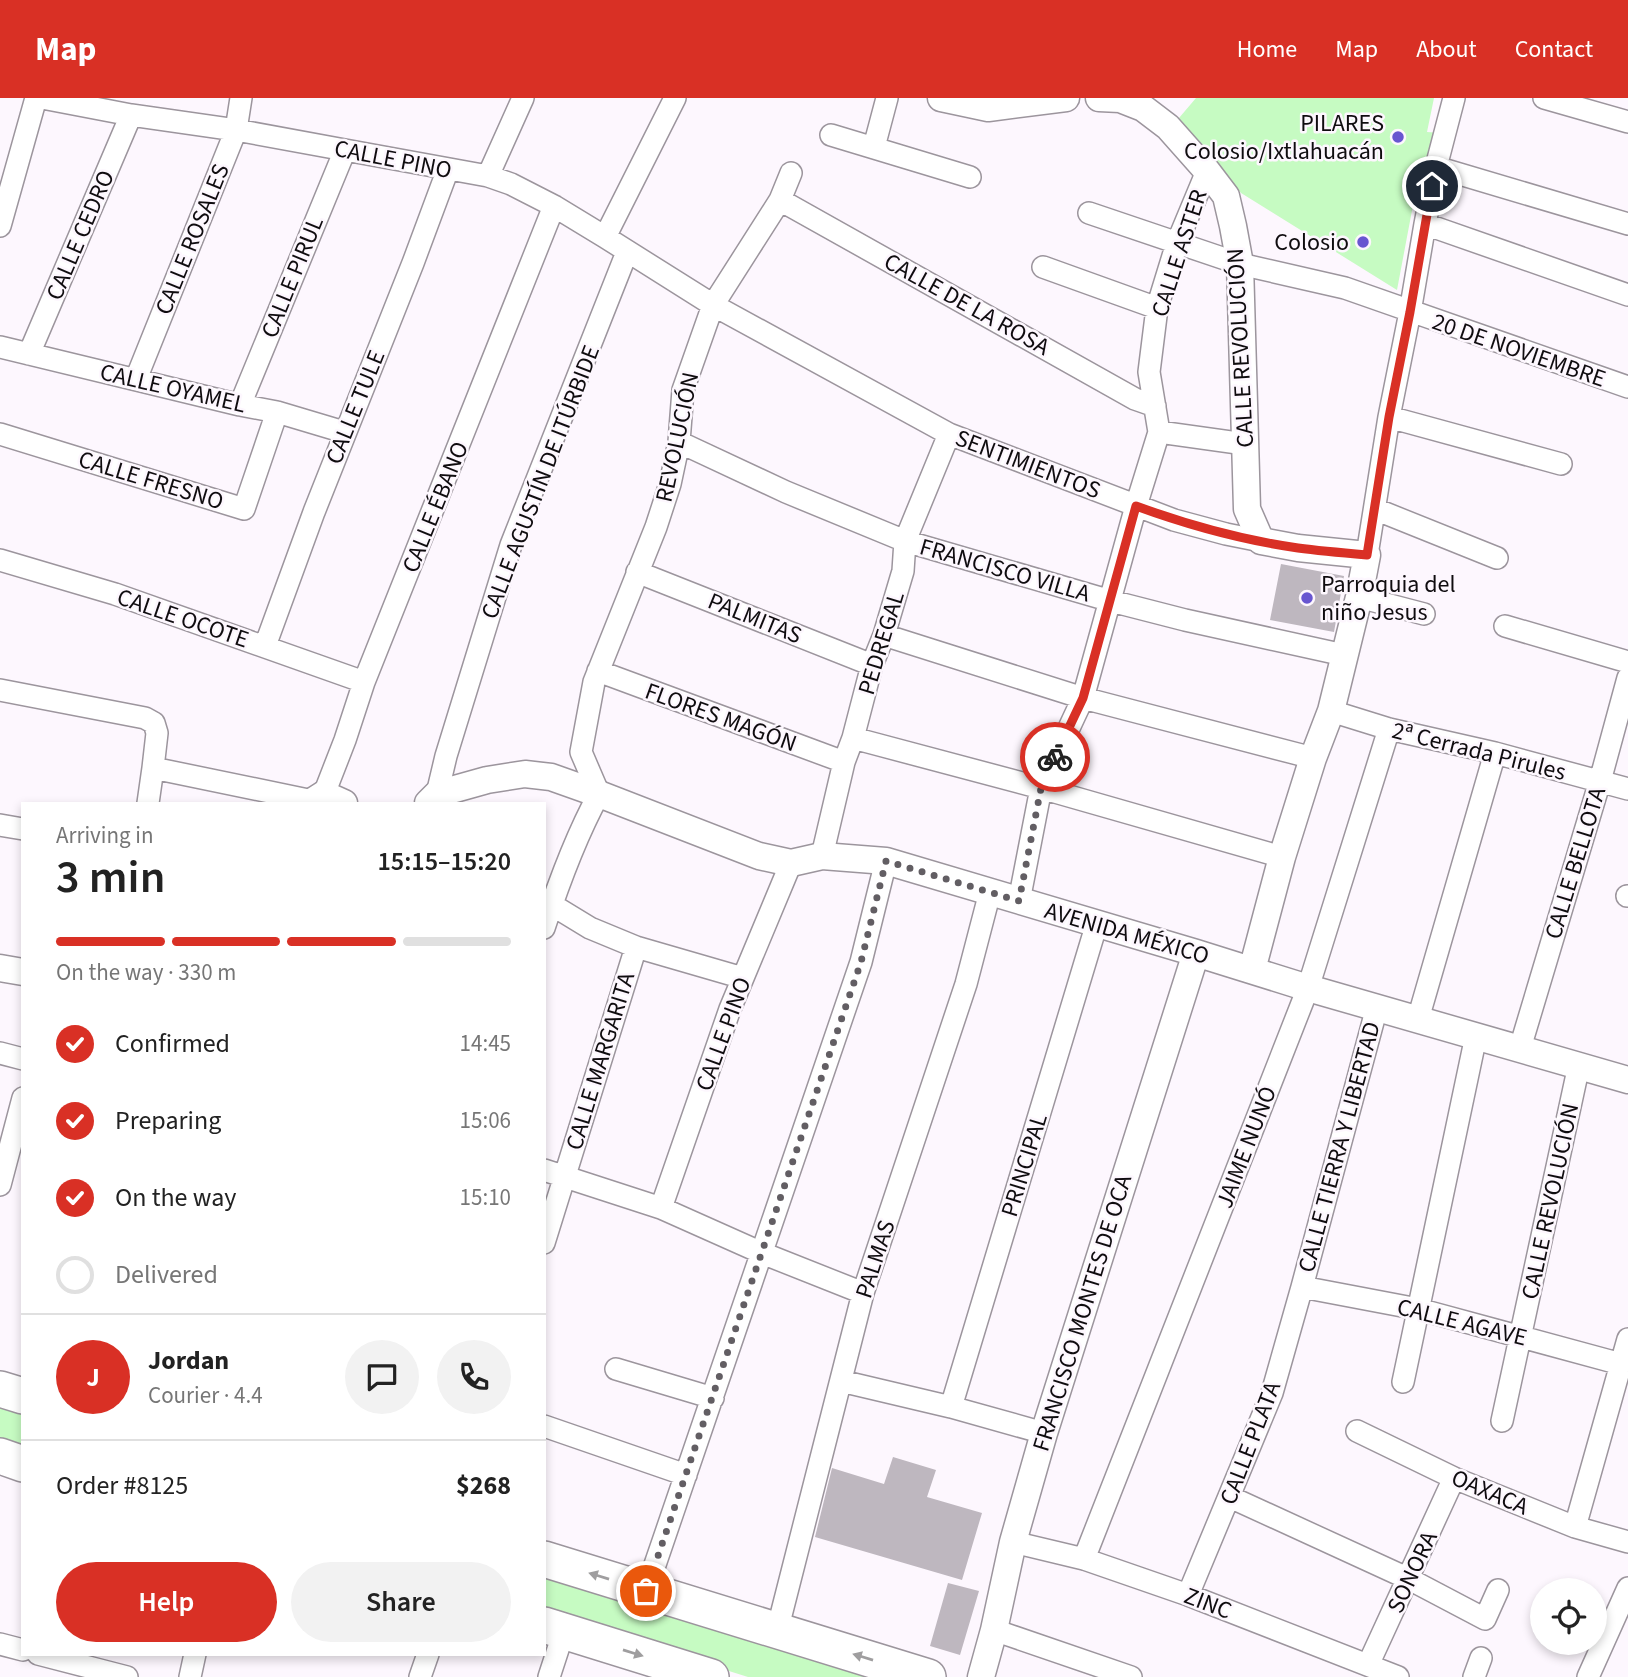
<!DOCTYPE html>
<html lang="en">
<head>
<meta charset="utf-8">
<style>
  body { margin:0; font-family:"Source Sans 3",sans-serif; background:#f2f2f2; color:#222; height:100vh; display:flex; flex-direction:column; font-size:26px; white-space:nowrap }
  * { box-sizing:border-box; margin:0 }
  p { font-size:23px; color:#767676 }
  .icon { flex:none; width:38px; height:38px; fill:none; stroke:currentColor; stroke-width:2; stroke-linecap:round; stroke-linejoin:round }
  .map { position:relative; flex:1; overflow:hidden }
  .panel { position:absolute; left:21px; top:704px; width:525px; height:854px; display:flex; flex-direction:column; background:#fff; border-radius:0px; box-shadow:0 4px 10px #0003 }
  .panel>* { flex:none }
  .fabs { position:absolute; left:1530px; top:1480px; display:grid; gap:14px }
  .fabs a { display:grid; place-items:center; width:77px; height:77px; border-radius:50%; background:#fff; box-shadow:0 4px 10px #0003; font-size:35px }
  .pin { position:absolute; display:grid; place-items:center; width:60px; height:60px; color:#fff; margin:-30px; border:4px solid #fff; border-radius:50%; box-shadow:0 2px 7px #0007 }
  .courier { position:absolute; display:grid; place-items:center; width:70px; height:70px; margin:-35px; border:5px solid #d93025; border-radius:50%; background:#fff; color:#222; box-shadow:0 2px 9px #0007 }
  .overview em { font-style:normal; font-weight:600 }
  .overview div { display:flex; flex-direction:column-reverse }
  .overview { display:flex; align-items:center; justify-content:space-between; height:119px; padding:0 35px }
  h1 { font-size:46px; font-weight:600; line-height:52px }
  .bar { display:grid; grid-template-columns:repeat(4,1fr); gap:10px 7px; align-content:center; height:84px; padding:0 35px }
  .bar i { height:9px; border-radius:5px; background:#e0e0e0 }
  .bar .active { background:#d93025 }
  .bar p { grid-column:span 4 }
  .line { display:flex; align-items:center; gap:18px; padding:0 35px; border-top:2px solid #e0e0e0 }
  .line div { flex:1 }
  .round { display:grid; place-items:center; flex:none; width:74px; height:74px; border-radius:37px; background:#f2f2f2 }
  ol { padding:0 35px; list-style:none }
  li { display:flex; align-items:center; gap:21px; height:77px }
  li p { margin-inline-start:auto }
  li .icon { padding:7px; border-radius:50%; background:#d93025; color:#fff; stroke-width:4 }
  li:last-child { color:#767676 }
  li i { width:38px; height:38px; border:4px solid #e0e0e0; border-radius:50% }
  .primary-button { display:flex; gap:14px; margin-top:auto; padding:14px 35px }
  .primary-button a { flex:1; height:80px; border-radius:42px; background:#d93025; color:#fff; font-size:28px; font-weight:600; line-height:80px; text-align:center }
  .primary-button a+a { background:#f2f2f2; color:#222 }
  header { display:flex; align-items:center; gap:42px; box-sizing:border-box; height:98px; padding:0 35px; background:#d93025; color:#fff }
  header strong { font-size:33px }
  nav { display:flex; gap:38px; margin-inline-start:auto; font-size:24px }
  .map>svg:first-child { display:block }
  .green { fill:#c6fbc2 }
  .building { fill:#beb7bf }
  .lines { fill:none; stroke-linecap:round; stroke-linejoin:round }
  .minor-casing { stroke:#9c959d; stroke-width:24 }
  .tertiary-casing { stroke:#9c959d; stroke-width:29 }
  .primary-casing { stroke:#9c959d; stroke-width:38 }
  .minor { stroke:#fff; stroke-width:21 }
  .tertiary { stroke:#fff; stroke-width:26 }
  .primary { stroke:#fff; stroke-width:35 }
  .oneway { fill:#9f9e9f }
  .done { stroke:#625e63; stroke-width:7; stroke-dasharray:0 12.6 }
  .route { stroke:#d93025; stroke-width:9 }
  .poi-dot { fill:#6856d0; stroke:#fdf7fe; stroke-width:2.5 }
  .labels { text-anchor:middle; stroke-width:5; stroke-linejoin:round; paint-order:stroke }
  .poi-label { font-size:24px; fill:#0f0c0f; stroke:#fdf7fe; text-anchor:end }
  .street-label { font-size:24px; fill:#0f0c0f; stroke:#fdf7fe }
</style>
</head>
<body>
<header>
<strong>Map</strong>
<nav><a>Home</a><a>Map</a><a>About</a><a>Contact</a></nav>
</header>
<div class="map">
<svg width="1628" height="1579" viewBox="0 0 1628 1579">
  <rect width="100%" height="100%" fill="#fdf7fe"/>
  <!-- green -->
  <path class="green" d="M 1196,0 L 1434,0 L 1427,34 L 1442,35 L 1434,75 L 1420,70 L 1397,192 L 1241,95 L 1179,20 Z
    M 0,1295 L 23,1302 L 23,1350 L 0,1343 Z
    M 544,1466 L 905,1579 L 748,1579 L 544,1515 Z"/>
  <!-- building -->
  <path class="building" d="M 1281,466 L 1344,478 L 1334,534 L 1270,522 Z
    M 893,1359 L 936,1372 L 927,1399 L 982,1415 L 962,1482 L 815,1439 L 832,1370 L 884,1386 Z
    M 948,1485 L 979,1493 L 960,1557 L 930,1548 Z"/>
  <g class="lines">
    <defs>
      <path id="minor" d="M 42,0 L 131,17 L 236,32 L 345,52 L 488,78 L 511,86 L 554,108 L 605,139 L 713,207 L 949,336 L 1174,422 L 1226,436 L 1261,443
        M 1544,0 L 1628,24
        M 831,37 L 970,79
        M 874,49 L 887,0
        M 1436,69 L 1628,126
        M 488,78 L 523,0
        M 780,102 L 1135,301 L 1155,308
        M 1089,115 L 1240,166 L 1345,190 L 1628,289
        M 1425,126 L 1628,197
        M 0,128 L 36,0
        M 605,139 L 675,0
        M 1043,169 L 1157,210
        M 0,249 L 240,307 L 277,314 L 344,334
        M 29,256 L 131,17
        M 136,281 L 236,32 L 241,0
        M 240,307 L 345,52
        M 1389,319 L 1561,366
        M 1159,334 L 1245,346
        M 0,336 L 244,411 L 277,314
        M 679,344 L 786,394 L 905,443 L 1111,503 L 1185,522 L 1344,557
        M 1375,411 L 1497,460
        M 1367,457 L 1389,319 L 1410,214 L 1425,126 L 1436,69 L 1454,0
        M 0,462 L 115,496 L 364,584
        M 637,474 L 872,567
        M 1359,499 L 1424,516
        M 1505,528 L 1628,564
        M 884,537 L 1083,600 L 1313,660
        M 265,548 L 314,414 L 413,165 L 448,71
        M 598,573 L 844,664
        M 0,592 L 145,620 L 154,625 L 157,635 L 153,670 L 313,703
        M 1331,613 L 1389,631 L 1495,655 L 1628,691
        M 853,640 L 1041,690 L 1282,759
        M 324,696 L 345,642 L 364,584 L 554,108
        M 437,696 L 446,658 L 511,447 L 627,154
        M 148,705 L 153,670
        M 0,727 L 23,731
        M 822,758 L 844,664 L 853,640 L 872,567 L 884,537 L 903,473 L 905,443 L 949,336
        M 1627,798 L 1628,798
        M 544,802 L 590,830 L 636,849 L 743,880
        M 1019,803 L 1041,690 L 1083,600 L 1136,408 L 1159,334 L 1149,274 L 1157,210 L 1177,145 L 1207,73
        M 544,830 C 559,784 576,738 599,696 L 581,654 L 594,584 L 656,429 L 670,386 L 679,344 L 683,292 L 713,207 L 780,102 L 791,75
        M 1418,921 L 1495,655
        M 1520,950 L 1600,683 L 1628,580
        M 0,955 L 23,961
        M 544,1072 L 661,1110 L 762,1155 L 863,1195
        M 0,1087 L 23,1000
        M 661,1110 L 730,911 L 791,765
        M 544,1145 L 636,849
        M 1302,1189 L 1418,1211 L 1621,1266
        M 616,1271 L 713,1300
        M 841,1283 L 951,1309 L 1044,1335
        M 1403,1284 L 1476,938
        M 951,1309 L 1097,825
        M 1502,1323 L 1579,967
        M 544,1328 L 686,1377
        M 1357,1333 L 1454,1380 L 1575,1429 L 1628,1444
        M 1230,1399 L 1409,1481 L 1485,1521 L 1498,1492
        M 1575,1429 L 1628,1241
        M 1013,1444 L 1084,1461 L 1188,1497 L 1398,1579
        M 1084,1461 L 1308,890 L 1389,631
        M 646,1493 L 861,864 L 886,763
        M 1188,1497 L 1272,1295 L 1302,1189 L 1377,909
        M 994,1532 L 1131,1579
        M 777,1533 L 863,1195 L 966,886 L 990,794
        M 0,1546 L 23,1552
        M 38,1556 L 127,1579
        M 1368,1567 L 1454,1380
        M 190,1579 L 195,1556
        M 420,1579 L 428,1556
        M 549,1579 L 564,1533
        M 1474,1579 L 1481,1560
        M 1588,1579 L 1628,1490"/>
      <path id="tertiary" d="M 941,0 L 988,10 L 1066,0
        M 1099,0 L 1120,1 L 1143,10 L 1168,29 L 1207,73 L 1226,98 L 1233,128 L 1240,166 L 1247,411 L 1261,443 L 1298,450 L 1367,457 L 1359,499 L 1331,613 L 1313,660 L 1282,759 L 1252,872
        M 313,705 L 313,703 L 324,696 L 344,705
        M 428,705 L 437,696 L 487,682 L 525,676 L 551,679 L 599,696 L 759,758 L 791,765 L 822,758 L 886,763 L 1196,855 L 1308,890 L 1628,982
        M 0,870 L 23,874
        M 981,1579 L 994,1532 L 1013,1444 L 1044,1335 L 1196,855"/>
      <path id="primary" d="M 0,1291 L 23,1298
        M 0,1358 L 23,1366
        M 544,1461 L 928,1579
        M 544,1527 L 711,1579"/>
    </defs>
    <!-- minor casing -->
    <use href="#minor" class="minor-casing"/>
    <!-- tertiary casing -->
    <use href="#tertiary" class="tertiary-casing"/>
    <!-- primary casing -->
    <use href="#primary" class="primary-casing"/>
    <!-- minor -->
    <use href="#minor" class="minor"/>
    <!-- tertiary -->
    <use href="#tertiary" class="tertiary"/>
    <!-- primary -->
    <use href="#primary" class="primary"/>
  </g>
  <!-- one-way arrows -->
  <defs><path id="oneway-solid" d="M-6-.8H1V-3.2L6.5 0L1 3.2V.8H-6Z" transform="scale(1.75)"/></defs>
  <g class="oneway">
    <use href="#oneway-solid" transform="translate(599 1478) rotate(-163)"/>
    <use href="#oneway-solid" transform="translate(633 1555) rotate(17)"/>
    <use href="#oneway-solid" transform="translate(863 1559) rotate(-163)"/>
  </g>
  <g class="lines">
    <!-- done -->
    <path class="done" d="M 646,1493 L 861,864 L 886,763 L 1019,803 L 1041,690 L 1055,659"/>
    <!-- route -->
    <path class="route" d="M 1055,659 L 1083,600 L 1136,408 C 1188,427 1242,442 1298,450 C 1321,453 1344,455 1367,457 L 1389,319 L 1410,214 L 1432,88"/>
  </g>
  <!-- markers -->
  <g class="poi-dot">
    <circle cx="1398" cy="39" r="7"/>
    <circle cx="1363" cy="144" r="7"/>
    <circle cx="1307" cy="500" r="7"/>
  </g>
  <g class="labels">
    <!-- poi labels -->
    <g class="poi-label">
      <text x="1384" y="33">PILARES<tspan x="1384" dy="28">Colosio/Ixtlahuacán</tspan></text>
      <text x="1349" y="152">Colosio</text>
      <text x="1321" y="494" text-anchor="start">Parroquia del<tspan x="1321" dy="28">niño Jesus</tspan></text>
    </g>
    <!-- street labels -->
    <g class="street-label">
      <text transform="translate(393 61) rotate(11)" y="8">CALLE PINO</text>
      <text transform="translate(80 137) rotate(-67)" y="8">CALLE CEDRO</text>
      <text transform="translate(192 141) rotate(-68)" y="8">CALLE ROSALES</text>
      <text transform="translate(1179 155) rotate(-72)" y="8">CALLE ASTER</text>
      <text transform="translate(292 179) rotate(-68)" y="8">CALLE PIRUL</text>
      <text transform="translate(967 206) rotate(29)" y="8">CALLE DE LA ROSA</text>
      <text transform="translate(1240 250) rotate(-93)" y="8">CALLE REVOLUCIÓN</text>
      <text transform="translate(1519 252) rotate(19)" y="8">20 DE NOVIEMBRE</text>
      <text transform="translate(173 290) rotate(13)" y="8">CALLE OYAMEL</text>
      <text transform="translate(355 309) rotate(-68)" y="8">CALLE TULE</text>
      <text transform="translate(677 339) rotate(-78)" y="8">REVOLUCIÓN</text>
      <text transform="translate(1028 366) rotate(21)" y="8">SENTIMIENTOS</text>
      <text transform="translate(151 382) rotate(17)" y="8">CALLE FRESNO</text>
      <text transform="translate(540 384) rotate(-69)" y="8">CALLE AGUSTÍN DE ITÚRBIDE</text>
      <text transform="translate(435 409) rotate(-68)" y="8">CALLE ÉBANO</text>
      <text transform="translate(1005 472) rotate(16)" y="8">FRANCISCO VILLA</text>
      <text transform="translate(183 520) rotate(19)" y="8">CALLE OCOTE</text>
      <text transform="translate(755 520) rotate(22)" y="8">PALMITAS</text>
      <text transform="translate(881 545) rotate(-73)" y="8">PEDREGAL</text>
      <text transform="translate(721 619) rotate(20)" y="8">FLORES MAGÓN</text>
      <text transform="translate(1479 653) rotate(14)" y="8">2ª Cerrada Pirules</text>
      <text transform="translate(1575 765) rotate(-73)" y="8">CALLE BELLOTA</text>
      <text transform="translate(1127 835) rotate(16)" y="8">AVENIDA MÉXICO</text>
      <text transform="translate(723 936) rotate(-70)" y="8">CALLE PINO</text>
      <text transform="translate(600 963) rotate(-73)" y="8">CALLE MARGARITA</text>
      <text transform="translate(1246 1049) rotate(-69)" y="8">JAIME NUNÓ</text>
      <text transform="translate(1339 1049) rotate(-75)" y="8">CALLE TIERRA Y LIBERTAD</text>
      <text transform="translate(1024 1067) rotate(-73)" y="8">PRINCIPAL</text>
      <text transform="translate(1550 1103) rotate(-78)" y="8">CALLE REVOLUCIÓN</text>
      <text transform="translate(875 1161) rotate(-72)" y="8">PALMAS</text>
      <text transform="translate(1082 1215) rotate(-73)" y="8">FRANCISCO MONTES DE OCA</text>
      <text transform="translate(1462 1224) rotate(14)" y="8">CALLE AGAVE</text>
      <text transform="translate(1250 1345) rotate(-69)" y="8">CALLE PLATA</text>
      <text transform="translate(1490 1394) rotate(23)" y="8">OAXACA</text>
      <text transform="translate(1412 1474) rotate(-65)" y="8">SONORA</text>
      <text transform="translate(1208 1505) rotate(21)" y="8">ZINC</text>
    </g>
  </g>
</svg>
<div class="fabs">
<a><svg class="icon" aria-label="locate" viewBox="0 0 24 24"><circle cx="12" cy="12" r="6"/><path d="M12 2v4M12 18v4M2 12h4M18 12h4"/></svg></a>
</div>
<div class="pin" style="left:646px;top:1493px;background:#ea580c"><svg class="icon" aria-label="bag" viewBox="0 0 24 24"><path d="M5 8h14l-1 12H6zM9 8a3 3 0 0 1 6 0"/></svg></div>
<div class="pin" style="left:1432px;top:88px;background:#1f2937"><svg class="icon" aria-label="home" viewBox="0 0 24 24"><path d="M3 11l9-7 9 7M6 9v11h12V9"/></svg></div>
<div class="courier" style="left:1055px;top:659px"><svg class="icon" aria-label="bike" viewBox="0 0 24 24"><circle cx="6" cy="16" r="4"/><circle cx="18" cy="16" r="4"/><path d="M6 16l4-8h5l3 8M10 8l3 8H6M13 5h3"/></svg></div>
<section class="panel">
<div class="overview"><div><h1>3 min</h1><p>Arriving in</p></div><em>15:15–15:20</em></div>
<div class="bar"><i class="active"></i><i class="active"></i><i class="active"></i><i></i><p>On the way · 330 m</p></div>
<ol>
<li><svg class="icon" aria-label="check" viewBox="0 0 24 24"><path d="M5 12l5 5 9-10"/></svg>Confirmed<p>14:45</p></li>
<li><svg class="icon" aria-label="check" viewBox="0 0 24 24"><path d="M5 12l5 5 9-10"/></svg>Preparing<p>15:06</p></li>
<li><svg class="icon" aria-label="check" viewBox="0 0 24 24"><path d="M5 12l5 5 9-10"/></svg>On the way<p>15:10</p></li>
<li><i></i>Delivered</li>
</ol>
<div class="line" style="height:126px"><b class="round" style="background:#d93025;color:#fff">J</b><div><b>Jordan</b><p>Courier · 4.4</p></div><a class="round"><svg class="icon" aria-label="chat" viewBox="0 0 24 24"><path d="M4 5h16v11H9l-5 4z"/></svg></a><a class="round"><svg class="icon" aria-label="phone" viewBox="0 0 24 24"><path d="M5 4h4l2 5-3 2q2 4 5 5l2-3 5 2v4C11 20 4 13 5 4z"/></svg></a></div>
<div class="line" style="height:91px"><div>Order #8125</div><b>$268</b></div>
<div class="primary-button"><a>Help</a><a>Share</a></div>
</section>
</div>
</body>
</html>
